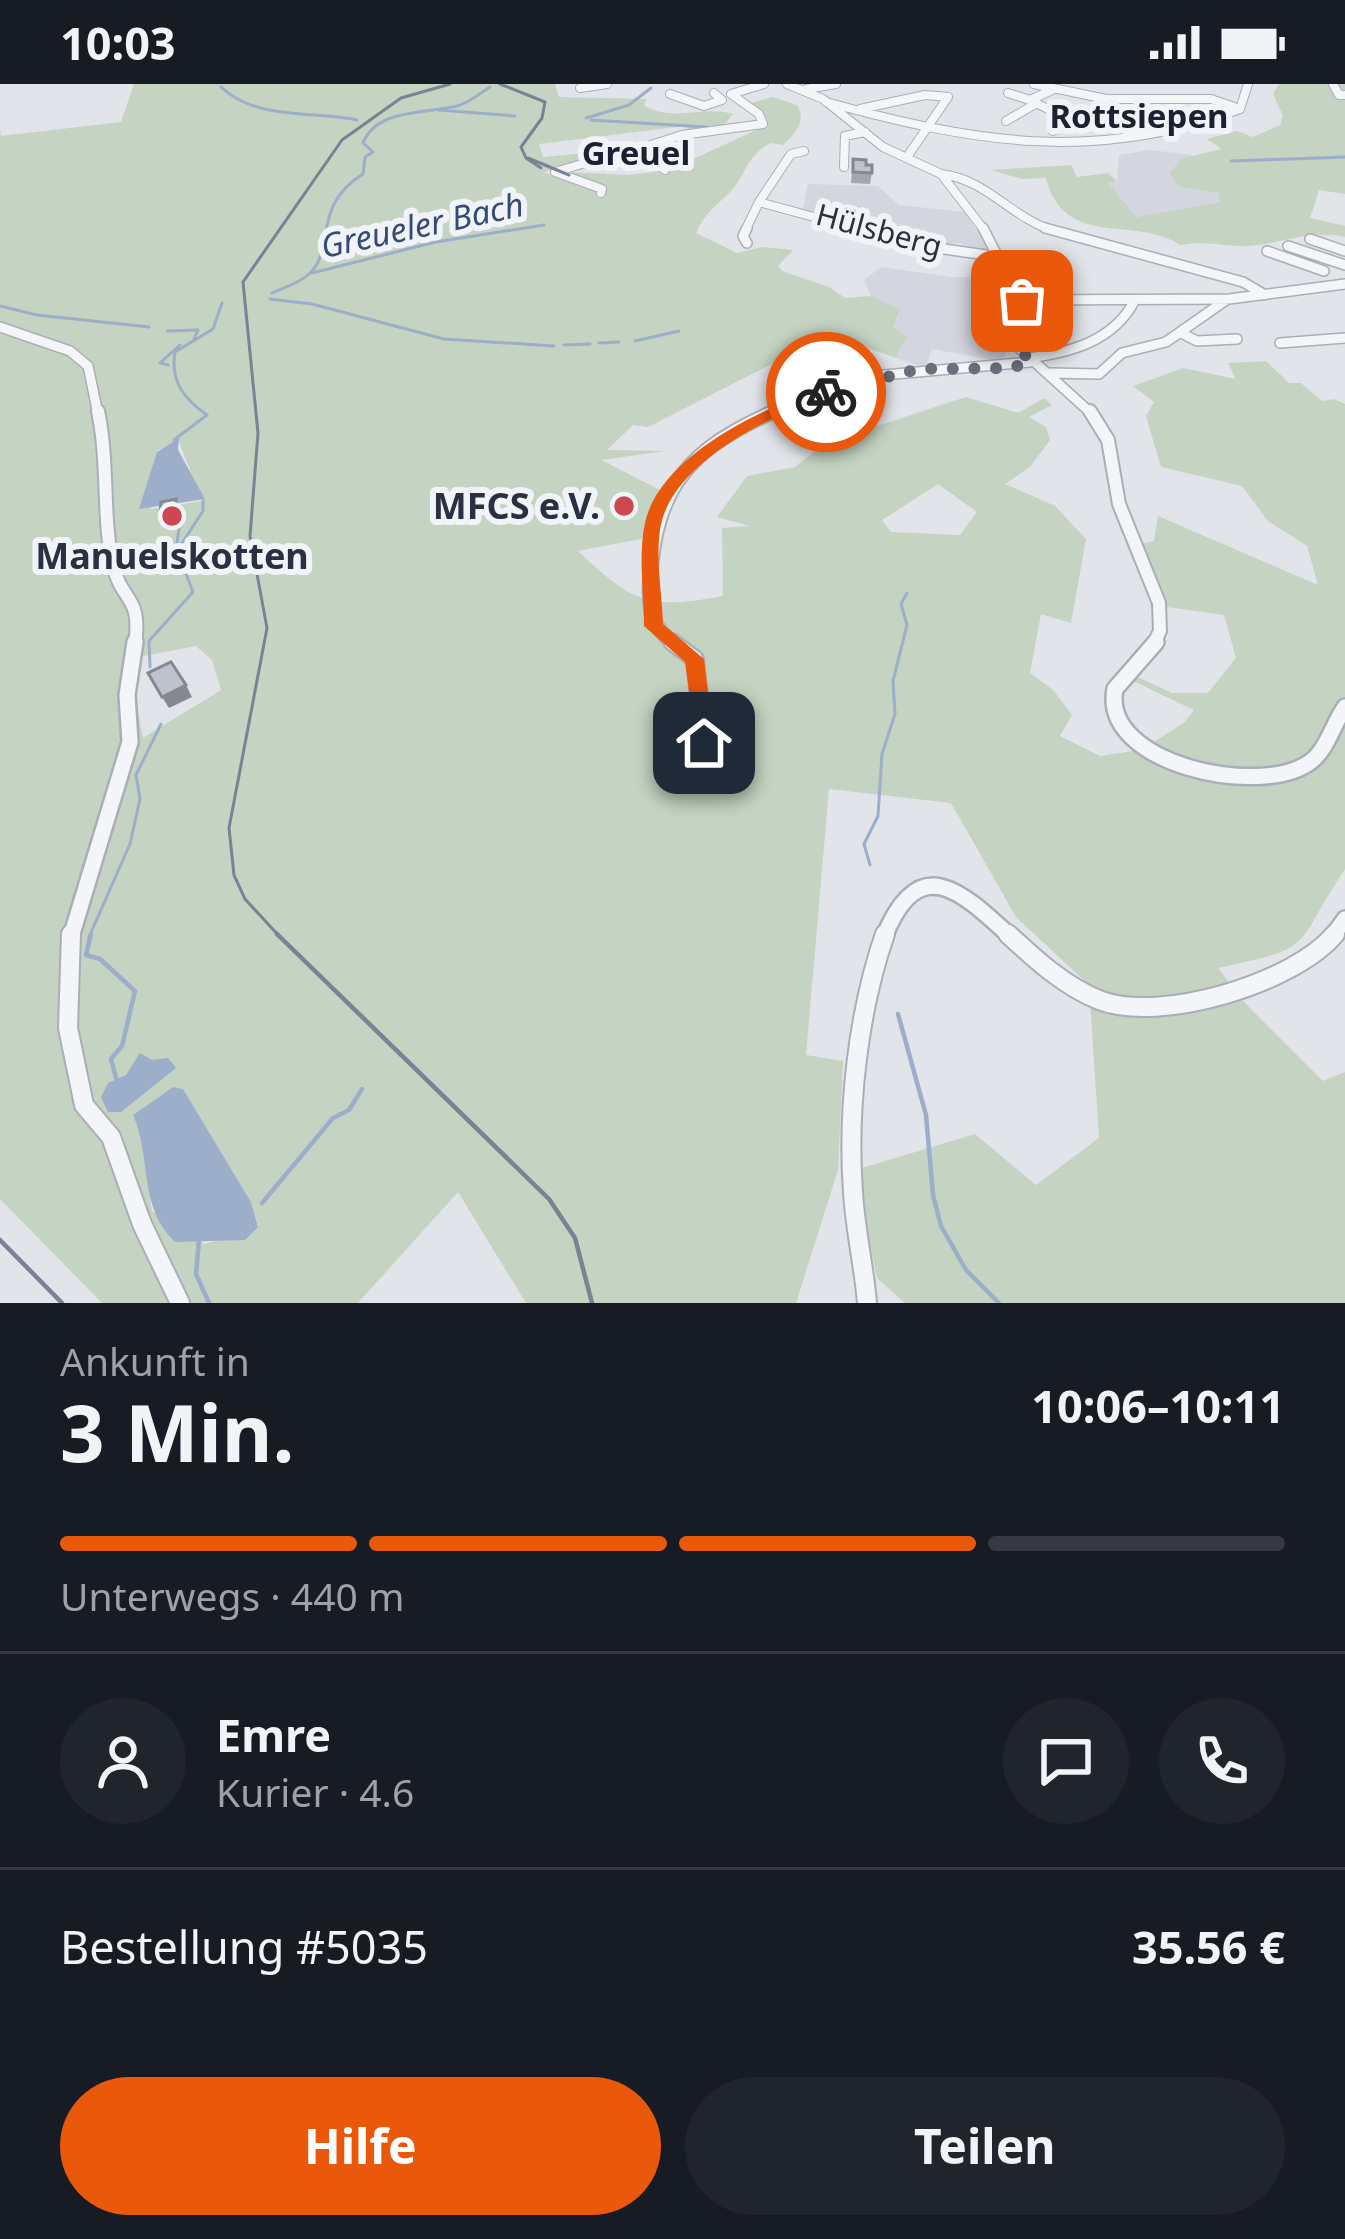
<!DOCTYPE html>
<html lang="de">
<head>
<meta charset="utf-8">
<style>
  body { margin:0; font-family:"Noto Sans",sans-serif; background:#20242c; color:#f1f3f6; height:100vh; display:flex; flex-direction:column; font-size:45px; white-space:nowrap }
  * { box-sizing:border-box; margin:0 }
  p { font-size:39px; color:#9ea1a6 }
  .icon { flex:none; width:66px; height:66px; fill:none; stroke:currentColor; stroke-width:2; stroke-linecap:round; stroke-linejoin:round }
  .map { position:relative; height:1219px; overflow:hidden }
  .sheet { display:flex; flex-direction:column; background:#171b24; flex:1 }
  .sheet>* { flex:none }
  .pin { position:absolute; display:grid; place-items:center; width:102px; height:102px; color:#fff; margin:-51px; border-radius:24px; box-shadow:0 6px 18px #0006 }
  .courier { position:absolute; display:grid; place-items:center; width:120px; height:120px; margin:-60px; border:9px solid #ea580c; border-radius:50%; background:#fff; color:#222; box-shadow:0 3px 15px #0007 }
  .headline em { font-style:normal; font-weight:700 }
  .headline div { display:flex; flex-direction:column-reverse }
  .headline { display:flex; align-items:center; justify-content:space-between; height:204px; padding:0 60px }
  h1 { font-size:78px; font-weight:700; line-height:90px }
  .bar { display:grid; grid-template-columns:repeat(4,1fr); gap:18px 12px; align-content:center; height:144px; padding:0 60px }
  .bar i { height:15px; border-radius:9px; background:#363941 }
  .bar .current { background:#ea580c }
  .bar p { grid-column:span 4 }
  .line { display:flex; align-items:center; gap:30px; padding:0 60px; border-top:3px solid #363941 }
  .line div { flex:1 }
  .round { display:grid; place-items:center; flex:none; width:126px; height:126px; border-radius:63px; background:#20242c }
  .primary-button { display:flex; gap:24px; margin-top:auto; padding:24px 60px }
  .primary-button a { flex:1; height:138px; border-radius:72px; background:#ea580c; color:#fff; font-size:48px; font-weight:700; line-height:138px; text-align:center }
  .primary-button a+a { background:#20242c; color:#f1f3f6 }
  .status { display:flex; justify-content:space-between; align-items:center; height:84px; padding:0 60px; background:#171b24; direction:ltr }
  .status svg { height:33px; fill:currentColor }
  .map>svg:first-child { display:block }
  .built { fill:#d3d6de }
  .green { fill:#c5d3c2; fill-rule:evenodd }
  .water { fill:#9caec9 }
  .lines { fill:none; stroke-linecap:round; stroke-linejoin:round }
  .stream-far1 { stroke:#9caec9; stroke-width:3 }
  .stream { stroke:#9caec9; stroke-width:4.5 }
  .minor-far4-casing { stroke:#aaaeb7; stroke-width:10 }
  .minor-far3-casing { stroke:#aaaeb7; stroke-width:12 }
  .minor-far2-casing { stroke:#aaaeb7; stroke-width:16 }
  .minor-far1-casing { stroke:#aaaeb7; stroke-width:20 }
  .minor-casing { stroke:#aaaeb7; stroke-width:22 }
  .minor-far4 { stroke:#f4f5f8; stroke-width:8 }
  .minor-far3 { stroke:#f4f5f8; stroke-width:9 }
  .minor-far2 { stroke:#f4f5f8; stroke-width:12 }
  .minor-far1 { stroke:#f4f5f8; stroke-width:15 }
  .minor { stroke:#f4f5f8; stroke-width:18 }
  .tram-far1 { stroke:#7a8293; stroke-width:3 }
  .tram { stroke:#7a8293; stroke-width:4.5 }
  .wall { fill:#a3a7af }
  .shaded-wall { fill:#85888f }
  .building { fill:#bec2cc; stroke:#85888f; stroke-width:3 }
  .route { fill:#ea580c }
  .done { stroke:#696f7c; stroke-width:12; stroke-dasharray:0 21.6 }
  .poi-dot { fill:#cd4750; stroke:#f0f3f7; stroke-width:4.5 }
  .labels { text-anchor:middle; stroke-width:12; stroke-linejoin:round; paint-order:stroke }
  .far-street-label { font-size:30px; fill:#293041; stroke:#f0f3f7 }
  .far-neighbourhood-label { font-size:33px; font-weight:bold; fill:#1b2132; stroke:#f0f3f7 }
  .far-water-label { font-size:33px; font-style:italic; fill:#344b75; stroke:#f0f3f7 }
  .poi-label { font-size:36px; font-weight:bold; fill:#293041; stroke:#f0f3f7; text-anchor:end }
</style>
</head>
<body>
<div class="status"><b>10:03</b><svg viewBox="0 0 49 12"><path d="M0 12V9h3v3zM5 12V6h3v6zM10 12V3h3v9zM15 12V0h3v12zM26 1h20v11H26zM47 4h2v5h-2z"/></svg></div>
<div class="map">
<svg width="1345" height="1219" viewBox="0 0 1345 1219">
  <rect width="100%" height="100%" fill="#e1e4e9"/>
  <!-- built -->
  <path class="built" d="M 1150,66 L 1193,71 L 1170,89 L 1181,103 L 1219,109 L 1221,118 L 1135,133 L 1107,98 L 1117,97 L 1119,71 Z
    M 808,100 L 878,102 L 899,121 L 965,128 L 991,169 L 970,167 L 961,159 L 928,161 L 888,154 L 803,126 Z
    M 881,183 L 951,193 L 1005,194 L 1009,216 L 999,234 L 1006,272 L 998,277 L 932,265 L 927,280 L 920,282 L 896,274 L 900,267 L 892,244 L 899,233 L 892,223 L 871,212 L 864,196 Z"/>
  <!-- green -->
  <path class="green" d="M 134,0 L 555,0 L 559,13 L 647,15 L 644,21 C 671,39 703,21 733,30 L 721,45 L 691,47 L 684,42 L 539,60 L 543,73 L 586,69 L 583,76 L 544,88 L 564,96 L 567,88 L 628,91 L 669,86 L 767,41 L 751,19 L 773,13 L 797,21 C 807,38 795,49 783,61 L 770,59 C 751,71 750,78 739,96 C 726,118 709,120 696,149 L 737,169 L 762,163 L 793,166 L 778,182 L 782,187 L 829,203 L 845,214 L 871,212 L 900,226 L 893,244 L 906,253 L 896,274 L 860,261 L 772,280 L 648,343 L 633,341 L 607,366 L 666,367 L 601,376 L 666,409 L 644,443 L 651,453 L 578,467 C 633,519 648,526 723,512 L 722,444 L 749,442 L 717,433 L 747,392 L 795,383 L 825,359 L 966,313 L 1018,329 L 1044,314 L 1052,321 L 1029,333 L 1046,343 L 1050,356 L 1030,383 L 1005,400 L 1055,422 L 1086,455 L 1071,539 L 1041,530 L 1030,589 L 1053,606 L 1072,631 L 1060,652 L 1100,672 L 1153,664 L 1152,659 L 1185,638 L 1194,626 L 1129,595 L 1133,591 L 1172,609 L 1208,609 L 1236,574 L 1224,531 L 1167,523 L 1141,460 L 1154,457 L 1158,432 L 1318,501 L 1307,462 L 1268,437 L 1242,402 L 1161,383 L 1146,332 L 1154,318 L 1133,302 L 1183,284 L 1236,295 L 1228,279 L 1266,277 L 1289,299 L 1301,299 L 1322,317 L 1334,315 L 1345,320 L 1345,785 C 1292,865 1318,863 1218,884 L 1246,920 L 1323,997 L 1345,988 L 1345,1219 L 905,1219 L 877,1194 L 864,1130 L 862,1084 L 975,1050 L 1036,1101 L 1099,1054 L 1089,901 L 1016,833 L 951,719 L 829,705 L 806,971 L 843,977 L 838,1086 L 796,1219 L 526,1219 L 458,1108 L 358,1219 L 102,1219 L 0,1115 L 0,46 L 1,52 L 121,38 ZM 178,355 L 202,417 L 151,425 L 145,410 L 157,367 ZM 938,400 L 977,428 L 960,451 L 891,448 L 882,436 ZM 196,562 L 212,576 L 221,606 L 143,654 L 133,601 L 139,573 ZM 173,1003 L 183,1005 L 251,1118 L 258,1142 L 205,1160 L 152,1127 C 148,1093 146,1062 133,1031 Z
    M 1279,0 L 1345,0 L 1345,110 L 1319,106 L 1310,134 L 1345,142 L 1345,153 C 1306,144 1271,164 1238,162 C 1218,161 1202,157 1180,161 C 1136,131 1064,166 1046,94 L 1022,95 L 991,86 L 1071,81 L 1077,93 L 1108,89 L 1117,97 L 1108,99 L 1136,133 L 1220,118 L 1219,109 L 1180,103 L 1169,89 L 1183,74 L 1222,65 L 1207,55 L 1237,47 L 1253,53 L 1280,41 L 1283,32 L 1273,10 Z"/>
  <!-- water -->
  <path class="water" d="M 179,354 L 178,366 L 205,415 L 139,425 L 157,368 Z
    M 140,969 L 152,976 L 168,974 L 176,984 L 121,1028 L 108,1028 L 101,1013 L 108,999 L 126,991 Z
    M 173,1003 L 183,1005 L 251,1118 L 258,1143 L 245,1156 L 175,1158 C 138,1123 152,1075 133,1031 Z"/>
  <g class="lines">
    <!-- stream-far1 -->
    <path class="stream-far1" d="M 221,3 C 255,36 313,27 357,36
      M 439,26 L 515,32
      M 586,34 L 629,21 L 651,4
      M 591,36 L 707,43
      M 1231,77 L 1345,73
      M 312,189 L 436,158 L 544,141
      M 272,209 C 283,204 299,199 308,191 C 337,166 310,123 363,90 L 365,73 L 373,68 L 363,59 C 377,24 426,30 457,22 C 469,19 479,10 490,3
      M 270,215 L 312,220 L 444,255 L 554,262
      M 0,222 L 37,231 L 149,243
      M 167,247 L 198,246 L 194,255
      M 635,257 L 679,247
      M 599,259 L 619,258
      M 564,261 L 590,260
      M 168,281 L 160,279 L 180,261
      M 174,356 L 207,331 C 184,315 170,297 175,268 L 213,245 L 222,219
      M 177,459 L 180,438
      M 182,459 L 203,427 L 203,417
      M 150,583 L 149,557 L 193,508 L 180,474
      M 870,781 L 864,760 L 878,732 L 882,670 L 895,630 L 893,597 L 907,541 L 901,520 L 907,509
      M 89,853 L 130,760 L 140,715 L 136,691 L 161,640"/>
    <!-- stream -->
    <path class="stream" d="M 91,850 L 86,871 L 100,875 L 135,907 L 122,962 L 111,975 L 117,998
      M 898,930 L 926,1031 L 933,1111 L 941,1142 L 966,1186 L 999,1219
      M 262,1119 L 333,1034 L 349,1026 L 362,1005
      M 199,1156 L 196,1190 L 209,1219"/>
    <defs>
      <path id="minor-far4" d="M 787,0 L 823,15 L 883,63 L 941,90 L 985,147
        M 1034,0 L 1106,15 L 1211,15 L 1240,25
        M 1333,0 L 1339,11 L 1345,11
        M 580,4 L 607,0
        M 806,5 L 836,0
        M 1052,6 L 1030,16 L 1086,44
        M 1008,9 L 1030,16
        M 670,10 L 704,22 L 722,16 L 714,9
        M 826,18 C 972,58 1095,80 1240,25
        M 860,25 L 925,11 L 948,13 L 907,73
        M 1240,25 L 1248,0
        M 1006,37 L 1037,19
        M 1053,47 L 1071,37
        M 637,66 L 665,86
        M 804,67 L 791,70 L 759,118 L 865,147
        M 844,83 L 845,52 L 865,48
        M 941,90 C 987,95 1012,135 1055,147
        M 601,109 L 602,105 L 555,88 L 582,80 L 588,69 L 629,68 L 682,51 L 763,40 L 759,30 L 731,10 L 764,0
        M 745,147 L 759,118"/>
      <path id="minor-far3" d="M 747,144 L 743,152 L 747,159
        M 856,144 L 902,159 L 1000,173
        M 983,144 L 1020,216
        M 1045,144 L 1243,198 L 1265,211
        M 1310,155 L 1345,167
        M 1288,162 L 1345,181
        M 1267,167 L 1324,187
        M 1020,216 L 1006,229 L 1018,263 L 1092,330
        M 1020,216 L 1229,215 L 1345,200
        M 0,243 L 70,267 L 88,282 L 98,330
        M 1181,249 L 1197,257 L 1237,255
        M 1280,259 L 1345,254
        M 1027,274 C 1070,269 1114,257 1135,216
        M 1050,289 L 1099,290 L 1122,269 L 1166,258 L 1226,216
        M 768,330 L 884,291 L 1030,278"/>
      <path id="minor-far2" d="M 98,327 C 109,379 102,434 113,481 C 122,520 142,510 135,561
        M 1090,327 L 1108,356 L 1119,420 L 1159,519 L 1160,547 L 1153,561
        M 676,561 C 651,544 648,525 650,496 C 656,402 689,365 775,327"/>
      <path id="minor-far1" d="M 672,558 L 695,575 L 704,659
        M 1156,558 L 1115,605 C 1100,681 1262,714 1310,678 C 1327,666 1333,640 1345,623
        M 71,853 L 130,658 L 127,611 L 135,558
        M 884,853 C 919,767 960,806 1011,853
        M 1332,853 L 1345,835"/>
      <path id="minor" d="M 71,850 L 68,944 L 84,1021 L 111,1053 L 142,1140 L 180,1219
        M 1008,850 C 1035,875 1064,902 1099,916 C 1160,940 1294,899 1335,850
        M 867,1219 C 864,1182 855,1145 853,1108 C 847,1026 858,928 885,850"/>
    </defs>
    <!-- minor-far4 casing -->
    <use href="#minor-far4" class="minor-far4-casing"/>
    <!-- minor-far3 casing -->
    <use href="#minor-far3" class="minor-far3-casing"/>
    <!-- minor-far2 casing -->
    <use href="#minor-far2" class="minor-far2-casing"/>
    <!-- minor-far1 casing -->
    <use href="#minor-far1" class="minor-far1-casing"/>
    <!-- minor casing -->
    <use href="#minor" class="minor-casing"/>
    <!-- minor-far4 -->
    <use href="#minor-far4" class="minor-far4"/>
    <!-- minor-far3 -->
    <use href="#minor-far3" class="minor-far3"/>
    <!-- minor-far2 -->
    <use href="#minor-far2" class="minor-far2"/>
    <!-- minor-far1 -->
    <use href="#minor-far1" class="minor-far1"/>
    <!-- minor -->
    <use href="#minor" class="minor"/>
    <!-- tram-far1 -->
    <path class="tram-far1" d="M 500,0 L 545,18 L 542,34 L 521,63 L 526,74 L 541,84
      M 528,74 L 569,91
      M 280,853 L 245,815 L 234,791 L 229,744 L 267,544 L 250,452 L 258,349 L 243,198 L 342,56 L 401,14 L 450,0"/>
    <!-- tram -->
    <path class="tram" d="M 277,850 L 549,1115 L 575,1154 L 592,1219
      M 0,1156 L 62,1219"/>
  </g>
  <!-- wall -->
  <path class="wall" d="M 853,75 L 866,81 L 872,89 L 870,100 L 851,99 Z"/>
  <!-- shaded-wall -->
  <path class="shaded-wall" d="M 176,415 L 180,423 L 178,437 L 164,439 L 160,431 Z
    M 186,601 L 192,613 L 169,624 L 162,613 Z"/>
  <!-- building -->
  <path class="building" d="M 853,75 L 866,76 L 866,81 L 872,81 L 872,89 L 853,88 Z
    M 176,415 L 175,429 L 160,431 L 161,418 Z
    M 171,578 L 186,601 L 162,613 L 148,589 Z"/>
  <!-- route -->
  <path class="route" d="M 826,304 L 831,311 C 774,330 680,374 662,436 C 654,466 662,509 663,540 L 704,575 L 714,659 L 711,665 L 697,665 L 685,578 L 644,542 C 644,510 638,470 645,439 C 659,372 766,321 826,304 Z"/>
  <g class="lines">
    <!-- done -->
    <path class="done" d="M 826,308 L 919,285 L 1011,284 L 1030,278 L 1012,252 L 1005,232 L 1010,223 L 1022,217"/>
  </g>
  <!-- markers -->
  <g class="poi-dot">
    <circle cx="624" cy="422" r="12"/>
    <circle cx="172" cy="432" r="12"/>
  </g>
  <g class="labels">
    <!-- far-street labels -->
    <g class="far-street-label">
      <text transform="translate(879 147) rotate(15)" y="10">Hülsberg</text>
    </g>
    <!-- far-neighbourhood labels -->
    <g class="far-neighbourhood-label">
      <text x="1139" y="44">Rottsiepen</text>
      <text x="636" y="81">Greuel</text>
    </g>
    <!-- far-water labels -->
    <g class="far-water-label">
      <text transform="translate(422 141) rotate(-12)" y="12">Greueler Bach</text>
    </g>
    <!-- poi labels -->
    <g class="poi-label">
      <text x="600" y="435">MFCS e.V.</text>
      <text x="172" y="485" text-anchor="middle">Manuelskotten</text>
    </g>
  </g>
</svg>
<div class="pin" style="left:1022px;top:217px;background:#ea580c"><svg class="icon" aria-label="bag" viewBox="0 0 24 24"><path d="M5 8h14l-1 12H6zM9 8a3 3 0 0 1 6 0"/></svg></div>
<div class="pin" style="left:704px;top:659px;background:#1f2937"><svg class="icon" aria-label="home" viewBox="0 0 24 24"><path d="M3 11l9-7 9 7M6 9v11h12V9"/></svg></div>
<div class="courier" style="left:826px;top:308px"><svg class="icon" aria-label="bike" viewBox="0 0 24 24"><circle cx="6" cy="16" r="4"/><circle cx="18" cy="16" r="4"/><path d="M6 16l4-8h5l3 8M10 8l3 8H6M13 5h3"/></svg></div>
</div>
<section class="sheet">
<div class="headline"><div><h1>3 Min.</h1><p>Ankunft in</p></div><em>10:06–10:11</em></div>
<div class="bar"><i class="current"></i><i class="current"></i><i class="current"></i><i></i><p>Unterwegs · 440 m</p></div>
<div class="line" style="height:216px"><a class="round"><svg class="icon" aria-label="person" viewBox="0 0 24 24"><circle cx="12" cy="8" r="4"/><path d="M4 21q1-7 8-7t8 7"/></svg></a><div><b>Emre</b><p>Kurier · 4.6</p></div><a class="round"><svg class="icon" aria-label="chat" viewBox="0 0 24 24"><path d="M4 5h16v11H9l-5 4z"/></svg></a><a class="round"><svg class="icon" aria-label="phone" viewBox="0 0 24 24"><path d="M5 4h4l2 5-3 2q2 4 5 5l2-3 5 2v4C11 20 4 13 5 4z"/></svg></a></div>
<div class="line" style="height:156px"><div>Bestellung #5035</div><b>35.56 €</b></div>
<div class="primary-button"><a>Hilfe</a><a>Teilen</a></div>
</section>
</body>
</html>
